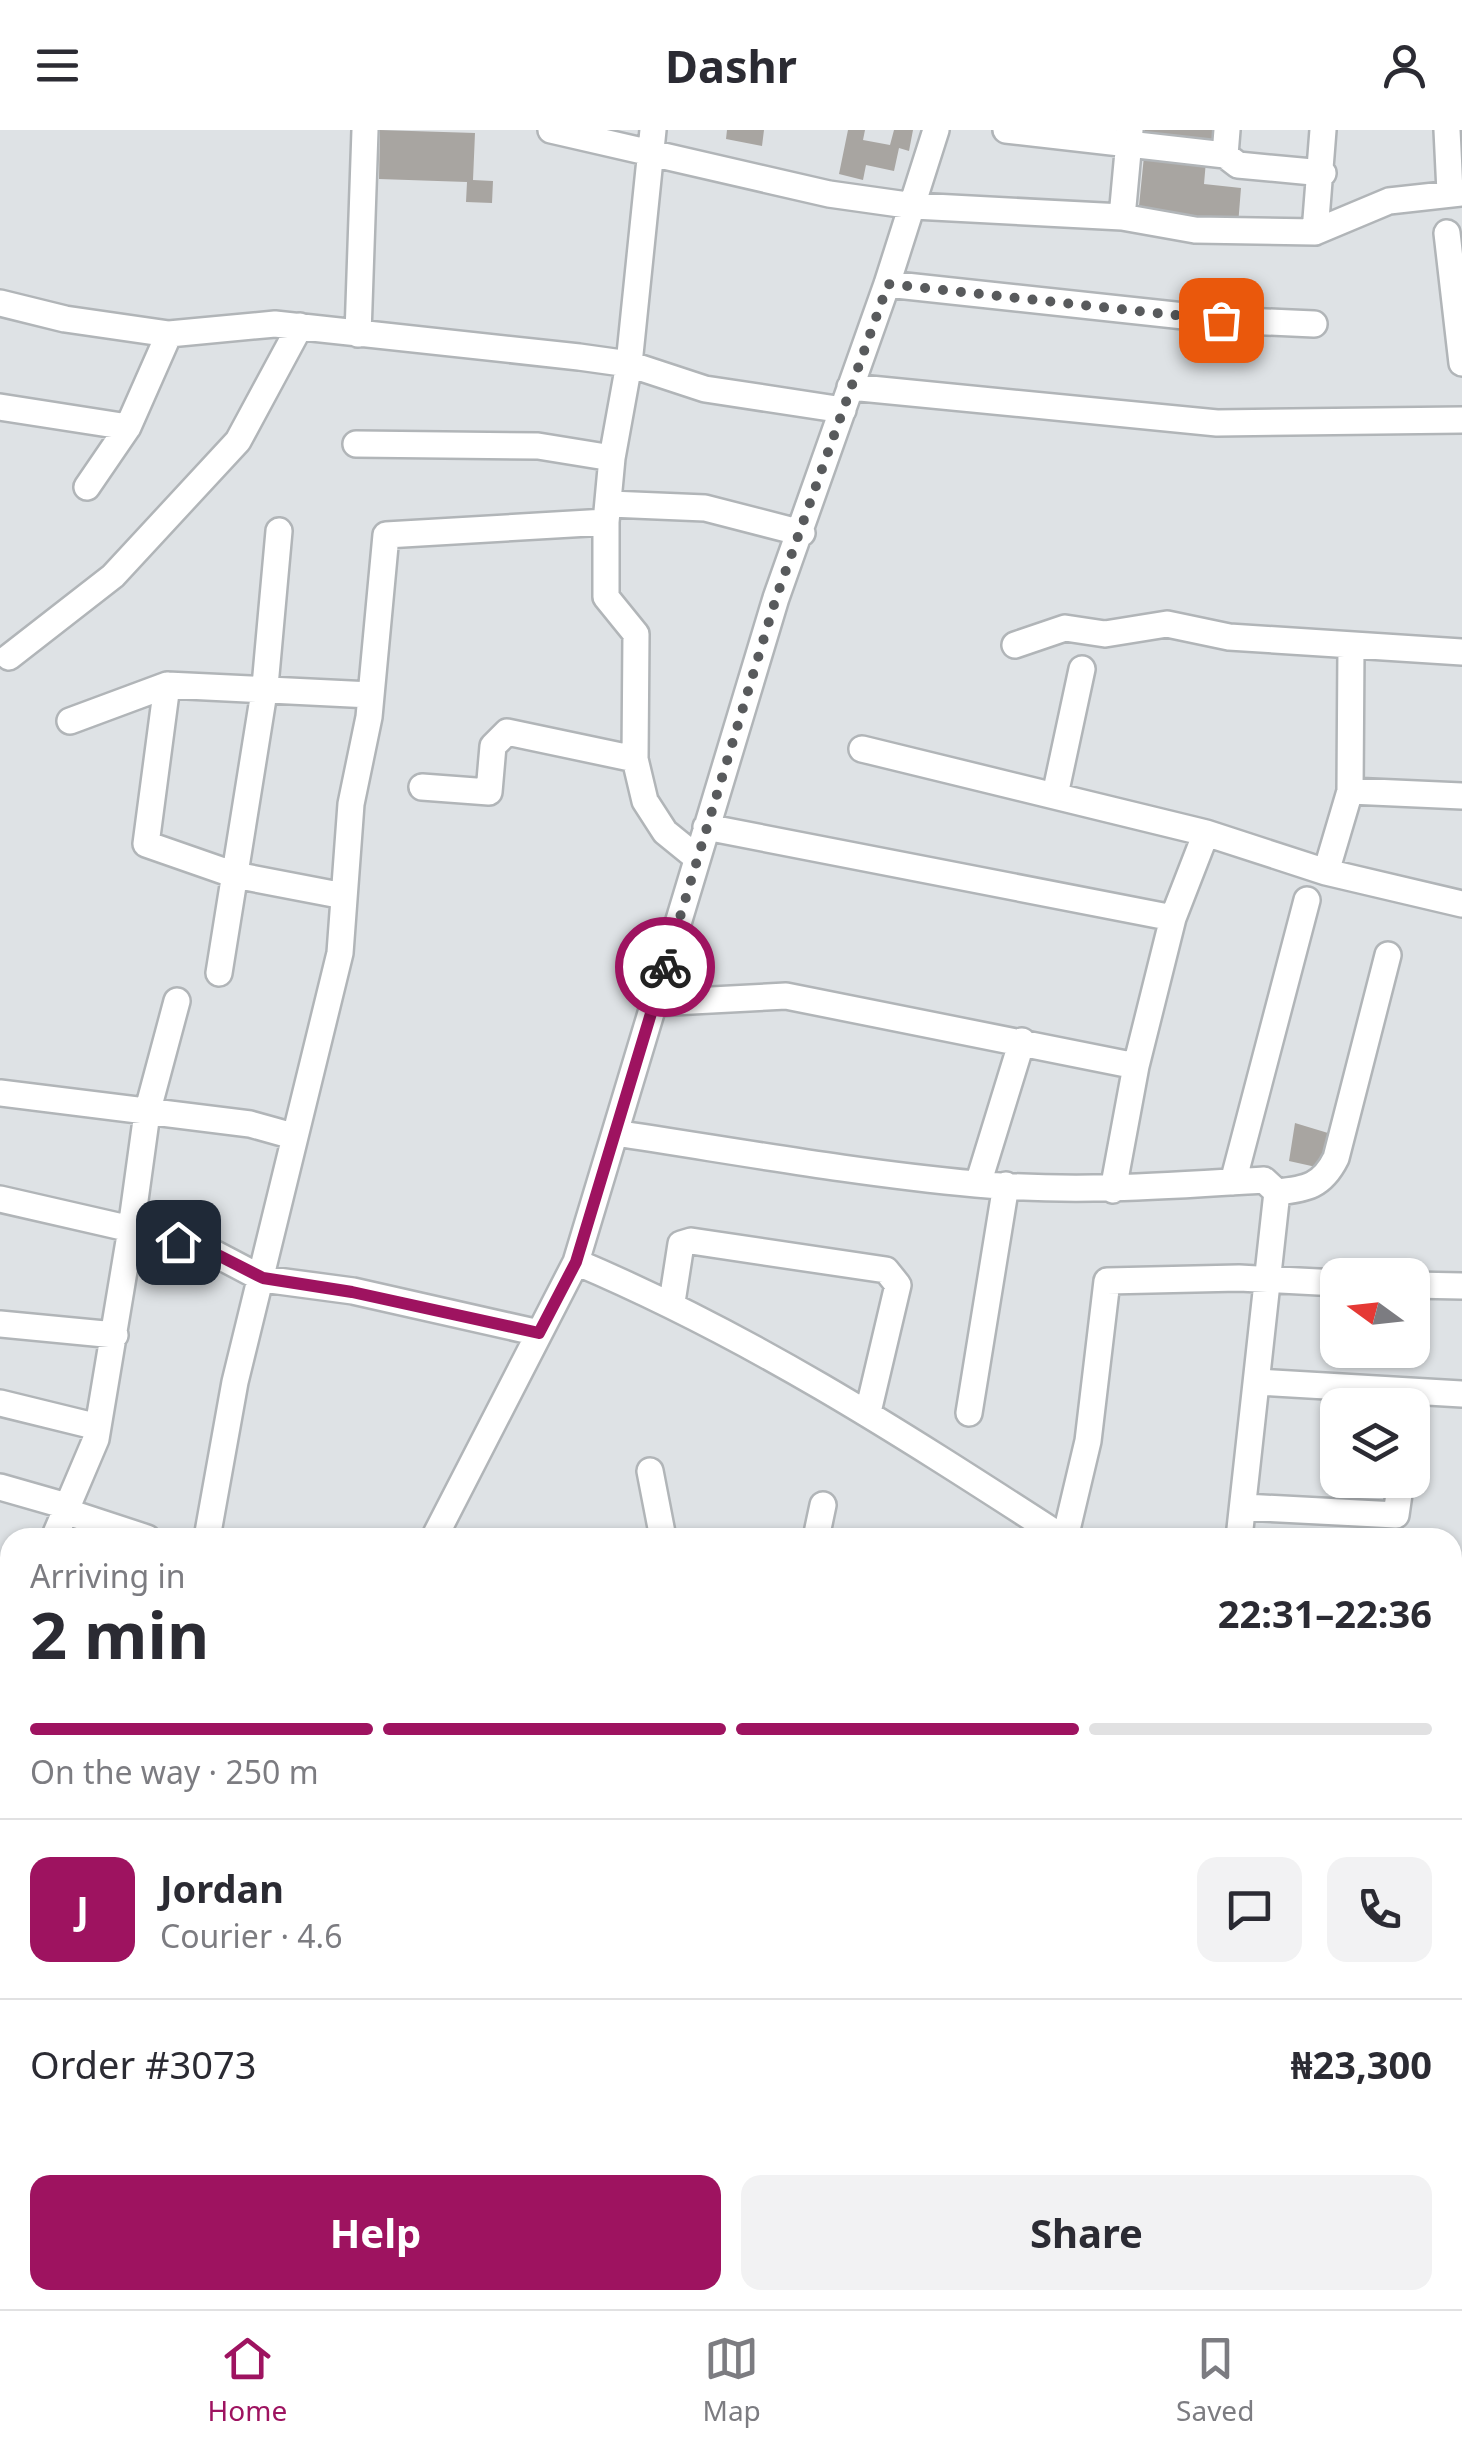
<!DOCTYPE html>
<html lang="en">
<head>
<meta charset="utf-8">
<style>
  body { margin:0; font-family:"Noto Sans",sans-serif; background:#f2f2f3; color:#2b2b33; height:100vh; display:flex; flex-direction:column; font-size:38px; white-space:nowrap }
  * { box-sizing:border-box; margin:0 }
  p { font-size:32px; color:#7c7c81 }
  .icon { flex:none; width:55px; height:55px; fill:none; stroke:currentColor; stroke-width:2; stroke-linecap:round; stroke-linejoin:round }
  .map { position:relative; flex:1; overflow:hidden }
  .side { position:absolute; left:0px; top:1398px; width:1462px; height:782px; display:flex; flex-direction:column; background:#fff; border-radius:30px 30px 0 0; box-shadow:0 2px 8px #0004 }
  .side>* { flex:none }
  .needle { width:65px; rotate:285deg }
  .fabs { position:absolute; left:1320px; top:1128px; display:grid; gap:20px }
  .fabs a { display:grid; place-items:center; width:110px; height:110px; border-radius:20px; background:#fff; box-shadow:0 2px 8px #0004; font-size:50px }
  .pin { position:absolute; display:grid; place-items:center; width:85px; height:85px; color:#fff; margin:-42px; border-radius:20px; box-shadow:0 5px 15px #0006 }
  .courier { position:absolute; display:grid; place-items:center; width:100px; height:100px; margin:-50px; border:8px solid #9e1360; border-radius:50%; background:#fff; color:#222; box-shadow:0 2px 12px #0007 }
  .summary em { font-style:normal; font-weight:700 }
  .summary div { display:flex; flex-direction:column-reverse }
  .summary { display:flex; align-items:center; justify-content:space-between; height:170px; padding:0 30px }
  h1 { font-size:65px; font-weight:700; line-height:75px }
  .bar { display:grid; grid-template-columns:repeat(4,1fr); gap:15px 10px; align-content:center; height:120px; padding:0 30px }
  .bar i { height:12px; border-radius:8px; background:#e1e1e2 }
  .bar .active { background:#9e1360 }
  .bar p { grid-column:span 4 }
  .line { display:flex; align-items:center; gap:25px; padding:0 30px; border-top:2px solid #e1e1e2 }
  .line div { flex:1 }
  .round { display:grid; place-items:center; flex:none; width:105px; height:105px; border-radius:20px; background:#f2f2f3 }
  .button { display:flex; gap:20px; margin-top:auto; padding:20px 30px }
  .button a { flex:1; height:115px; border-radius:20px; background:#9e1360; color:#fff; font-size:40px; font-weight:700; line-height:115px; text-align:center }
  .button a+a { background:#f2f2f3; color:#2b2b33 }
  header { display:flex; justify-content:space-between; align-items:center; height:130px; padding:0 30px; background:#fff; font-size:45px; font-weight:700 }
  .tab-bar { display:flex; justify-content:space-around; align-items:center; height:140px; border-top:2px solid #e1e1e2; background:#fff; font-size:28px; color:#7c7c81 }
  .tab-bar a { display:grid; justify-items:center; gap:5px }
  .tab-bar .active { color:#9e1360 }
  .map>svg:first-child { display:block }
  .building { fill:#a8a5a1 }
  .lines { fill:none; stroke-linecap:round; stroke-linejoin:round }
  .minor-casing { stroke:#b1b5b8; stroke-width:30 }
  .minor { stroke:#fff; stroke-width:25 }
  .done { stroke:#585a5c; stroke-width:10; stroke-dasharray:0 18 }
  .route { stroke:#9e1360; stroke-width:12 }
</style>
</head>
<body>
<header><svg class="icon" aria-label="menu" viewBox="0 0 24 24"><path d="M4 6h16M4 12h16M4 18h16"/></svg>Dashr<svg class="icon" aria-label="person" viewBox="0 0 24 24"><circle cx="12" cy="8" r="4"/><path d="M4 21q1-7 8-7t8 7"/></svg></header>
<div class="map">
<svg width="1462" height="2179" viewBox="0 0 1462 2179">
  <rect width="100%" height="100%" fill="#dee2e5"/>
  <!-- building -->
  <path class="building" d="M 380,0 L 475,3 L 473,50 L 493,51 L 492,73 L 466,72 L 467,52 L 379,49 Z
    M 727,0 L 764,0 L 762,16 L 726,9 Z
    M 848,0 L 865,0 L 863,10 L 890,15 L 894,0 L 913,0 L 909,21 L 899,18 L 894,41 L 866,35 L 863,50 L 839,44 Z
    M 1143,0 L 1216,0 L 1214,19 L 1142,10 Z
    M 1144,26 L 1206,31 L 1204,54 L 1241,58 L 1238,95 L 1138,86 Z
    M 1295,993 L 1328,1003 L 1328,1023 L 1316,1037 L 1289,1031 Z"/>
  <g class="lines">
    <defs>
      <path id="minor" d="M 551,0 L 829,64 L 914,76 L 1122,87 L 1195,100 L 1315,102 L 1389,71 L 1462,63
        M 653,0 L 629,234 L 612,328 L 606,392 L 606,467 L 636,504 L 635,629 L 645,671 L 665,702 L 697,728
        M 1006,0 L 1225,25
        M 1227,0 L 1225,25 L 1238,35 L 1323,43
        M 1447,0 L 1450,62
        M 1122,87 L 1130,0
        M 1315,102 L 1323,0
        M 1447,103 L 1462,233
        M 887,154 L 1221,190 L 1314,194
        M 0,173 L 65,189 L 169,204 L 275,194 L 579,227 L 629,234 L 705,259 L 843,280
        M 358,204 L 365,0
        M 850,257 L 1217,293 L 1462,290
        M 0,277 L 128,297
        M 356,314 L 538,316 L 612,328
        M 87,357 L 128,297 L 169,204
        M 610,374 L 705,378 L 802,403
        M 1015,515 L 1065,498 L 1105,504 L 1167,494 L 1229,507 L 1462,522
        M 9,527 L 113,446 L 238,311 L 300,196
        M 167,555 L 146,714 L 235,745 L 344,766
        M 70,591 L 167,555 L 371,565
        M 862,619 L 1206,703
        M 422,657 L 489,662 L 493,616 L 507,602 L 635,629
        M 1350,661 L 1351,517
        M 1055,665 L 1082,539
        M 706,697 L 1173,788
        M 1326,742 L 1462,774
        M 219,843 L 265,556 L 279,401
        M 177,871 L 147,983 L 131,1099 L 206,1119 L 263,1149 L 353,1161 L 539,1203
        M 654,873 L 786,866 L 1136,936 L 1173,788 L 1206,703 L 1326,742 L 1350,661 L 1462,666
        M 0,963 L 250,994 L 293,1006
        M 615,1003 C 735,1021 855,1043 976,1054 C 1072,1063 1168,1056 1264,1050 L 1277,1062 L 1239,1408
        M 1233,1052 L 1307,770
        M 978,1054 L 1022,911
        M 1113,1060 L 1136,936
        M 1277,1062 C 1307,1059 1322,1056 1336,1028 L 1388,825
        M 0,1069 L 131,1099 L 96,1309 L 54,1408
        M 576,1132 C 753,1207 902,1304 1063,1408
        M 1412,1155 L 1462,1156
        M 672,1172 L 681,1114 L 691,1111 L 886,1140 L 898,1155 L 868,1282
        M 0,1194 L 115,1205
        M 1258,1252 L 1462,1264
        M 0,1273 L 98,1297
        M 969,1283 L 1006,1055
        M 650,1341 L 663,1408
        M 0,1357 L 70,1377
        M 1244,1377 L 1396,1385 L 1401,1350
        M 68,1382 L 147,1408
        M 207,1408 L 235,1252 L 340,823 L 351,674 L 369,587 L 386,405 L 606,392
        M 434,1408 L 576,1132 L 776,468 L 887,154 L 936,0
        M 816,1408 L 823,1375
        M 1065,1408 L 1088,1311 L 1107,1151 L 1239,1148 L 1338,1153
        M 0,1453 L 10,1455
        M 1452,1460 L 1462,1461
        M 0,1718 L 10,1721
        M 1452,1723 L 1462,1731
        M 1452,1813 L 1462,1817
        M 0,1879 L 10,1819
        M 1452,1928 L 1462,1929
        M 0,1979 L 10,1980
        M 1452,2042 L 1462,2042
        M 0,2068 L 10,2069
        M 1452,2140 L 1462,2140
        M 115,2170 L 150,2179
        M 563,2170 L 587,2179
        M 845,2170 L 845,2179
        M 1148,2170 L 1148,2179
        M 49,2179 L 54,2170
        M 442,2179 L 443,2170
        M 727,2179 L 728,2170
        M 953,2179 L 953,2170
        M 1029,2179 L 1100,2170
        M 1392,2179 L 1392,2170"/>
    </defs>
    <!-- minor casing -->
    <use href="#minor" class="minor-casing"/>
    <!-- minor -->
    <use href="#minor" class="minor"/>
  </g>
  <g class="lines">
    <!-- done -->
    <path class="done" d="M 665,837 L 776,468 L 888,154 L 1221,190"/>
    <!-- route -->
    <path class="route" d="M 178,1112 L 206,1119 L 263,1148 L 352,1162 L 539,1203 L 576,1132 L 665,837"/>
  </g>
</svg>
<div class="fabs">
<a><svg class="needle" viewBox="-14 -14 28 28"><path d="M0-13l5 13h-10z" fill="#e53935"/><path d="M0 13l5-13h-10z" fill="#7c7c81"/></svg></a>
<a><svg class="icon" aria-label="layers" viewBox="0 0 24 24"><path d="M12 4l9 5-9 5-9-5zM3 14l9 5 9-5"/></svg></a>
</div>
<div class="pin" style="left:1221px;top:190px;background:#ea580c"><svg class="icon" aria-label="bag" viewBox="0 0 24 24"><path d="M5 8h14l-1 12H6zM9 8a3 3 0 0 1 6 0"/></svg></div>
<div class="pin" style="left:178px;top:1112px;background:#1f2937"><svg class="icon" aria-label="home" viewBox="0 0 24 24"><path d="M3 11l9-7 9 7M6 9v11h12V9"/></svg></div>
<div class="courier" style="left:665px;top:837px"><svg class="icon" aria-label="bike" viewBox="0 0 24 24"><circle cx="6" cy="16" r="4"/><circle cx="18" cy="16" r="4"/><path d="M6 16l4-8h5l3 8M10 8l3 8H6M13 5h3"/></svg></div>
<section class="side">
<div class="summary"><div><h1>2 min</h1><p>Arriving in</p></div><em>22:31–22:36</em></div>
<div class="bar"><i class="active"></i><i class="active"></i><i class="active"></i><i></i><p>On the way · 250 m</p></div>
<div class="line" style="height:180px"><b class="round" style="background:#9e1360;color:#fff">J</b><div><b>Jordan</b><p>Courier · 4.6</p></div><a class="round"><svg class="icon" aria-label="chat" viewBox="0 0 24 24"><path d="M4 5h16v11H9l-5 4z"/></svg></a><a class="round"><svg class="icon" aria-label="phone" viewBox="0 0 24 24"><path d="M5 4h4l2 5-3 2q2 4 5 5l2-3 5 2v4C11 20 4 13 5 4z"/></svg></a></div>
<div class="line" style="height:130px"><div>Order #3073</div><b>₦23,300</b></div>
<div class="button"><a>Help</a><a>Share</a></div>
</section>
</div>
<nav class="tab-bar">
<a class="active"><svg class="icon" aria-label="home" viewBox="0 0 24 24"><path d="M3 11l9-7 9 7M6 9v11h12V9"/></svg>Home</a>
<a><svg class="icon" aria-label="map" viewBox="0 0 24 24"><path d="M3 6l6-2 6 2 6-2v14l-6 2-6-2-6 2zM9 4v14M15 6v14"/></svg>Map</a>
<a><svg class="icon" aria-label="saved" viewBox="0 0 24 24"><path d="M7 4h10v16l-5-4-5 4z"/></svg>Saved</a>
</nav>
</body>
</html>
